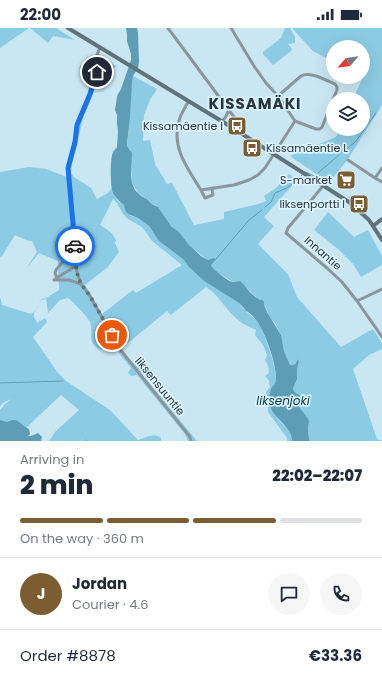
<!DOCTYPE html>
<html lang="en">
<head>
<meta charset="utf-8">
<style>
  body { margin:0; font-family:Poppins,sans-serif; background:#f6f6f7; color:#1f2937; height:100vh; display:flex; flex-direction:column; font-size:15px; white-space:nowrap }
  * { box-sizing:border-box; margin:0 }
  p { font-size:13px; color:#747a83 }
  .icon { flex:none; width:22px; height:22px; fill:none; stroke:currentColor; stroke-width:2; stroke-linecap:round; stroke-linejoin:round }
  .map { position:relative; height:413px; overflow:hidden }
  .details { display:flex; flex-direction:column; background:#fff; flex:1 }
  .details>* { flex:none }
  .needle { width:26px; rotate:241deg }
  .tools { position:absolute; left:326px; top:12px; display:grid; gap:8px }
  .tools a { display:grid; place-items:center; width:44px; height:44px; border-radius:50%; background:#fff; box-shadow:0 4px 16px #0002; font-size:20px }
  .pin { position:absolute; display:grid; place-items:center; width:34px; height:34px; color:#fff; margin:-17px; border:2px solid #fff; border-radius:50%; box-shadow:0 1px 4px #0007 }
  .courier { position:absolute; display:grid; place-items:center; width:40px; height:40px; margin:-20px; border:3px solid #1a73e8; border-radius:50%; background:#fff; color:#222; box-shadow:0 1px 5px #0007 }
  .summary em { font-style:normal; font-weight:800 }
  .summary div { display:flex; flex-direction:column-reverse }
  .summary { display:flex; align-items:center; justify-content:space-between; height:68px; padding:0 20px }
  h1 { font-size:26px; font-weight:800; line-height:30px }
  .bar { display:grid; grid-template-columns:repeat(4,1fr); gap:6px 4px; align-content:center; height:48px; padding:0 20px }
  .bar i { height:5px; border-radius:3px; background:#e0e1e3 }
  .bar .active { background:#7c5d32 }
  .bar p { grid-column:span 4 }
  .line { display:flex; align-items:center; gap:10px; padding:0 20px; border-top:1px solid #e0e1e3 }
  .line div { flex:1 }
  .round { display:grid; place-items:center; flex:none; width:42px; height:42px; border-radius:21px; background:#f6f6f7 }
  .status { display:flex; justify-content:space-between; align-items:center; height:28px; padding:0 20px; background:#fff; direction:ltr }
  .status svg { height:11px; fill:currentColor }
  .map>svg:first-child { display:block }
  .green { fill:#8ccbe4; fill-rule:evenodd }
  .water { fill:#5d9db5 }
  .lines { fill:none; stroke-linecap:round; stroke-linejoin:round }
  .stream { stroke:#5d9db5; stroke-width:1 }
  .street { stroke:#8a969b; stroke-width:3 }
  .secondary { stroke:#61737a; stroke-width:4 }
  .done { stroke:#62737b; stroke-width:4; stroke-dasharray:0 7.2 }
  .route { stroke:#1a73e8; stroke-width:5 }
  .labels { text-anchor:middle; stroke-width:3.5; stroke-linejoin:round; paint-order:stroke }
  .poi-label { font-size:11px; fill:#2a353a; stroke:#dbf3fc; text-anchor:end }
  .street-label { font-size:11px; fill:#2a353a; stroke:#dbf3fc }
  .water-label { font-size:12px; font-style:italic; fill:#013e4f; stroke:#dbf3fc }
  .district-label { font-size:15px; font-weight:bold; letter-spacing:1px; fill:#2a353a; stroke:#dbf3fc }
</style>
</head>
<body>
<div class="status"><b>22:00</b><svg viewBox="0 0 49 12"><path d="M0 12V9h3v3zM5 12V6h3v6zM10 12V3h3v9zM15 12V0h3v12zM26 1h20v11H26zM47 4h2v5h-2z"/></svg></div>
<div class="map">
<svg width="382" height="413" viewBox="0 0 382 413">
  <rect width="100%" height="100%" fill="#c9e7f3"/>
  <!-- green -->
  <path class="green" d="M 0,0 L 29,0 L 0,20 Z
    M 30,0 L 56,0 L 75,12 L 53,8 L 48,15 Z
    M 285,0 L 290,0 L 295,9 L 295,15 L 288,16 L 292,21 L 291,23 L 273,37 L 263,26 L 263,24 L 281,10 Z
    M 292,0 L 382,0 L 382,77 L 348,131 L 329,155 L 290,128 L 336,109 L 340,101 L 363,101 L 363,71 L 353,71 L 362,51 L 358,49 L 363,49 L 363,19 L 333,19 L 333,34 L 313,23 Z
    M 100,26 L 116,38 L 110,46 L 100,45 L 92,69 L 83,89 L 77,118 L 72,135 L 71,145 L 74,149 L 91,160 L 97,171 L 108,165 L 112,160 L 117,172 L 124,177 L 131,188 L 138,190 L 149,198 L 159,213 L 183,231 L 189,239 L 204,253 L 239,275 C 241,278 243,280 245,282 C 248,286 253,288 256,292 C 264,302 277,340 276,353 C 275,356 273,358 273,361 C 273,365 274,385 276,388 C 280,397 293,400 292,413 L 287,413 L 287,410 L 268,384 L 268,375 L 266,364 L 270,359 L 269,353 L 265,348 L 269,345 L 268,338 L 265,332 L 267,327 L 263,317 L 255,307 L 256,302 C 250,299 242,296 237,291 C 225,281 218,266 206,259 L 171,287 L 167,283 L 122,320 L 125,326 L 135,337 L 141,333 L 146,339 L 141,345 L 197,413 L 188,413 L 185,406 L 137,347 L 131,348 L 128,345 L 131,340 L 121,328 L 113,314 L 101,322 C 86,315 94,307 90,294 C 88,289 73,274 68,270 L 60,272 L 48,285 L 46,271 L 41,272 C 40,277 33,283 34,288 C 34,290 36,292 37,295 L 45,290 L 47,294 L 33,309 L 58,345 L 66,353 L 110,382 L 138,412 C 146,409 155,404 161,410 L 161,413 L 49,413 L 55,404 L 79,382 L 61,367 L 26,400 L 19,394 L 11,392 L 7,394 L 0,393 L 0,382 L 5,376 L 11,371 L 3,375 L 0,378 L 0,269 L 2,277 L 31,286 C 36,283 39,278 41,271 L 46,270 L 59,262 L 58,233 L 39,225 L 26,241 L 37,224 L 32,213 L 26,212 L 15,207 L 2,228 L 0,229 L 0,144 L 29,139 L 46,141 L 67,149 L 66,141 L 72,118 L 75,98 L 88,67 L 93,51 L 79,40 L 87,29 ZM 113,171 L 117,175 L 123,186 L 128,191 L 137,196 L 143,200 L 152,213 L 182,237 L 136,265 L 133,262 L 102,286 L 89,263 L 85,257 L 108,239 L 119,224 L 115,215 L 116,212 C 112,204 107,201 100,197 Z
    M 133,48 L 157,61 L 150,72 L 144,87 L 143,113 L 150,112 L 155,136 L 167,156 L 172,155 L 194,197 L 224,191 L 224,184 L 258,176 L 266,173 L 264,168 L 276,160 L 289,146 L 298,151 L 264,189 L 274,198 L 258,216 L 288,246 L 297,269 L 341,319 L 373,301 L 382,315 L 382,321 L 369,327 L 353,341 L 377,411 L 382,413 L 309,413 L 308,400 L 309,394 L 298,377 L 297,366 L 295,365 L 293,360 L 297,348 L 297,342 L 299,334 L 298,331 C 296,335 295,338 290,337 L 284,323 L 281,307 L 275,295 L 270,289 L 262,272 L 260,272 C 252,266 246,259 238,253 L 233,254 L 218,245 L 211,237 L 214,233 L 206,231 L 189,217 L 180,205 L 171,198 L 156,177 L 152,176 L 149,172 L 139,166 L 132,155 L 131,123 L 127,118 L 130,90 L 131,60 Z
    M 328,184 L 354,209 L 368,202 L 382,228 L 382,237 L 361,249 L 353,236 L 338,221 L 314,202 Z"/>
  <!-- water -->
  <path class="water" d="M 126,0 L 137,0 L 138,5 L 139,34 L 138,40 L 133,48 L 132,54 L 130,90 L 127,115 L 127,118 L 132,125 L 131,147 L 132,155 L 135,162 L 141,168 L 147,171 L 152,176 L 158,179 L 171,198 L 180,205 L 189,217 L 201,228 L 206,231 L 209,232 L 213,230 L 216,231 L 211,237 C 214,242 227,253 233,254 C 237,254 239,252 242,255 C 245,257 246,260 248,262 C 251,266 256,269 260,272 L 262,272 L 264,274 L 264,277 L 267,284 L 281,307 L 284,323 L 290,337 C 295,338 296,335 298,331 L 299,333 L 297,342 L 297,351 L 293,360 C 294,364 296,366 300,367 L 300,369 C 292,378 308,386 309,394 C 309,394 308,400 308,400 C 308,404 309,409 309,413 L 292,413 C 293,399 273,391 270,377 C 269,371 269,364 272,359 C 275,356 276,355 276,351 C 277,336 261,288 246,283 L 243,279 L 239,275 L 204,253 L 189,239 L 183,231 L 159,213 L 149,198 L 138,190 L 128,186 L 125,182 L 124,177 C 119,173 116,170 113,165 C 110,159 110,130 113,124 C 114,122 116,121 117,119 L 118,103 L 117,95 L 117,87 L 115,82 L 117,69 L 118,66 L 121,61 L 131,32 L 131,26 L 127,13 L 127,7 Z
    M 0,392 L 7,394 C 18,388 20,397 29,401 L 30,406 L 28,408 L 31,408 L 38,405 L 42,409 L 41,413 L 0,413 Z"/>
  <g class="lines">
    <!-- stream -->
    <path class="stream" d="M 343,124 L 356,113 L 376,85
      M 306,144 L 314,148
      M 318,145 L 339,127
      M 301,148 L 302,147
      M 265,179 L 271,174 L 275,165 L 287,160 L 298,151
      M 216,231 L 249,192 L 262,182
      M 0,355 L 63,353
      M 86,412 L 87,413"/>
    <!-- street -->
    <path class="street" d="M 168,0 L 243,101
      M 100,19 L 97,27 L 98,37 L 97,44 L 90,66 L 77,97 L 75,114 L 68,141 L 77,244 L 81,256 L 90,268 L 119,320 L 190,409 L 191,413
      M 278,68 L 301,48 C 310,43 325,52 335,56 L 337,59 L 337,62 L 333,71
      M 188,74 C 185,80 180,87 179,93 C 171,120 188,141 201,162 L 234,157 L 249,152 L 258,147 L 265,140 L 295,93 L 278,68 L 266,55 L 254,38 L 231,0
      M 295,93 L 316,101 L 320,101 L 322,99 L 333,72
      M 222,94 L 226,88 L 229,82
      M 348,132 L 375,150
      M 382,140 L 375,150 L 382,154
      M 323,158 L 288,200 L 286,205 L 328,241 L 342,254 L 357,273 L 382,309
      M 201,162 L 205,170 L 213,167 L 212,161
      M 57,250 L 55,245 L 56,242 L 75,219
      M 55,251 L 76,238
      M 54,252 L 69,252 L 81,256
      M 357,273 L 382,261"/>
    <!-- secondary -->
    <path class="secondary" d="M 68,0 L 228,97 L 349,174 L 369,192 L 382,212
      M 373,198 L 382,191"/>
  </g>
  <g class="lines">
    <!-- done -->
    <path class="done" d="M 75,218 L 75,233 L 78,249 L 81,256 L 90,268 L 112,307"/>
    <!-- route -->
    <path class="route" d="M 75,218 L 68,140 L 75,114 L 77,97 L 90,66 L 97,44"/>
  </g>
  <!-- icons -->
  <defs>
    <symbol id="bus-square" viewBox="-11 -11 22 22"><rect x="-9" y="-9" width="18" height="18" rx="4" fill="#7c5d32" stroke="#dbf3fc"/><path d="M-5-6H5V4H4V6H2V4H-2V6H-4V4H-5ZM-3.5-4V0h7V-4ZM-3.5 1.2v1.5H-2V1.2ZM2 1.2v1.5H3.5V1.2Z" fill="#fff"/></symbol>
    <symbol id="supermarket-square" viewBox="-11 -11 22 22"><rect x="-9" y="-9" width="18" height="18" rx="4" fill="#7c5d32" stroke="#dbf3fc"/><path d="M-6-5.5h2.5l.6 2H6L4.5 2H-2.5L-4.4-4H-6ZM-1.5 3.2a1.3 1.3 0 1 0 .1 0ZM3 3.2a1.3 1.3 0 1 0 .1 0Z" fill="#fff"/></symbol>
  </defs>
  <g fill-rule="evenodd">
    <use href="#bus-square" x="226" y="87" width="22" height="22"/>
    <use href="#bus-square" x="241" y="109" width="22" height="22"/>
    <use href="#supermarket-square" x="335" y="141" width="22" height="22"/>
    <use href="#bus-square" x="348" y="165" width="22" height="22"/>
  </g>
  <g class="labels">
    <!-- poi labels -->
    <g class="poi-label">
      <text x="223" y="102">Kissamäentie I</text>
      <text x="266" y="124" text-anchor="start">Kissamäentie L</text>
      <text x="332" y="156">S-market</text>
      <text x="345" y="180">Iiksenportti I</text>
    </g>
    <!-- street labels -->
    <g class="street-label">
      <text transform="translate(323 225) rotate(41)" y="4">Innantie</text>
      <text transform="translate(160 358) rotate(51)" y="4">Iiksensuuntie</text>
    </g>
    <!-- water labels -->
    <g class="water-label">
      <text x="283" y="377">Iiksenjoki</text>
    </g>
    <!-- district labels -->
    <g class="district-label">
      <text x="255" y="81">KISSAMÄKI</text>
    </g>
  </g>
</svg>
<div class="tools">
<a><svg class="needle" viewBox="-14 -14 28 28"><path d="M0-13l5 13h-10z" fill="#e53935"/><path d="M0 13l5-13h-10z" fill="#747a83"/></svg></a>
<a><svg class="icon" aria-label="layers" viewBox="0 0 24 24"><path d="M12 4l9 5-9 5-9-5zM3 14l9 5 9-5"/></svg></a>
</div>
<div class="pin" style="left:112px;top:307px;background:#ea580c"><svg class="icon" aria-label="bag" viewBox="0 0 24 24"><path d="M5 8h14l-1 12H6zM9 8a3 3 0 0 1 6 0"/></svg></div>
<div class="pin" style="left:97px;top:44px;background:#1f2937"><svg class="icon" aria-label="home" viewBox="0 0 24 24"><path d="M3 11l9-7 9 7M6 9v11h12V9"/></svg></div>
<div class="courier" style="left:75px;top:218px"><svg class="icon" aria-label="car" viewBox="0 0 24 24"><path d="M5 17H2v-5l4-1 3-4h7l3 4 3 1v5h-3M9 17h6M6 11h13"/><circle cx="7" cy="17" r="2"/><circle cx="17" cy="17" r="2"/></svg></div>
</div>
<section class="details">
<div class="summary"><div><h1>2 min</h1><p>Arriving in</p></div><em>22:02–22:07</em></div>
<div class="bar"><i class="active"></i><i class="active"></i><i class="active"></i><i></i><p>On the way · 360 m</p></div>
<div class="line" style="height:72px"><b class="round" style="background:#7c5d32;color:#fff">J</b><div><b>Jordan</b><p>Courier · 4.6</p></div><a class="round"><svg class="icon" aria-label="chat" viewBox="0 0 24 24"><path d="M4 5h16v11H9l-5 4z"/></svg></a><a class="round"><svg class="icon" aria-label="phone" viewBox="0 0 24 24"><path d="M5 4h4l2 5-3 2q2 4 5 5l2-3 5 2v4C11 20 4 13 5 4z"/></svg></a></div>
<div class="line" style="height:52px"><div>Order #8878</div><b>€33.36</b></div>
</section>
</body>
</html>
